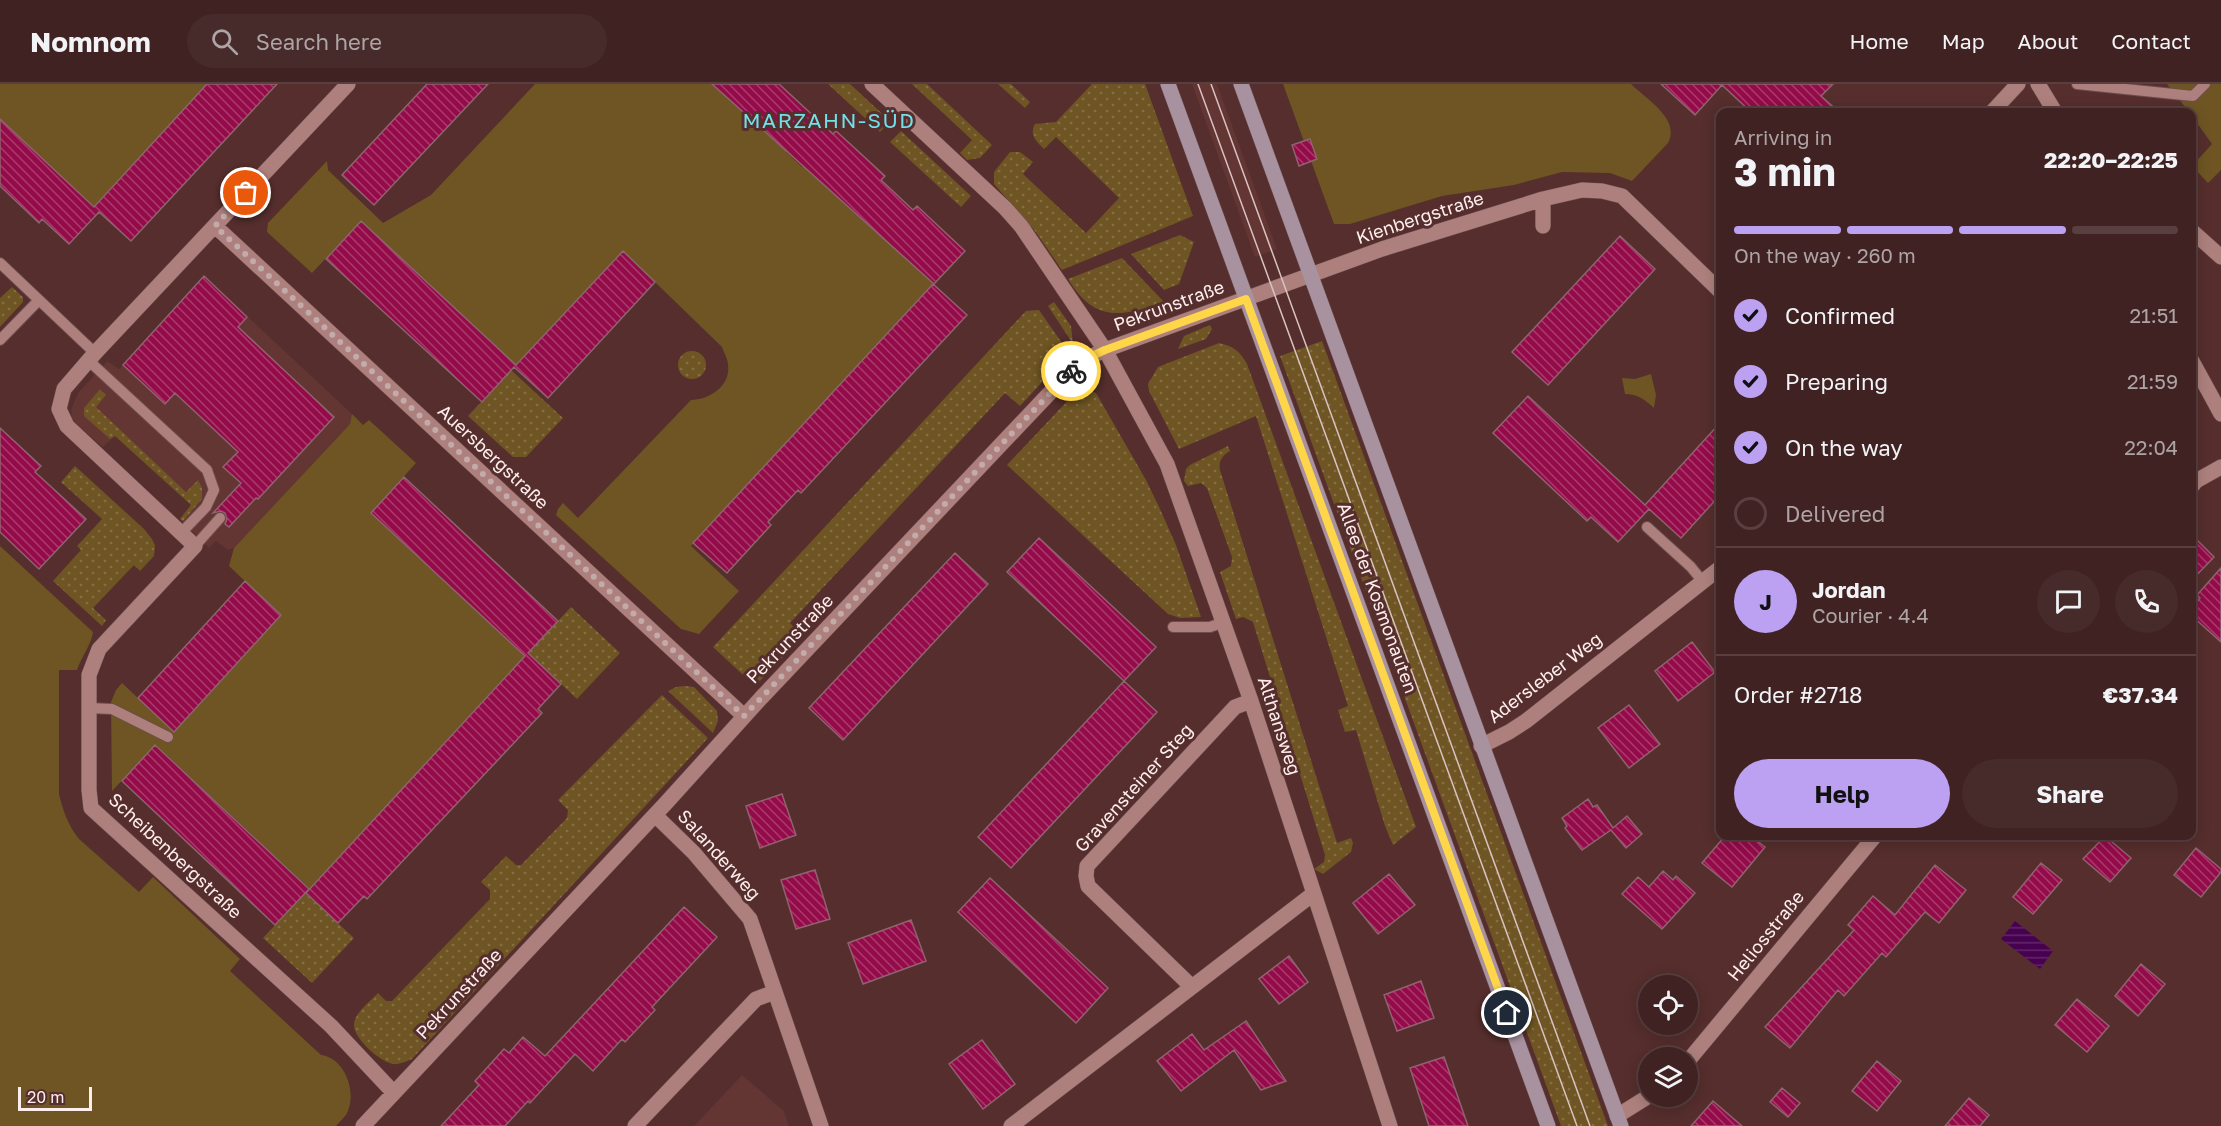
<!DOCTYPE html>
<html lang="en">
<head>
<meta charset="utf-8">
<style>
  body { margin:0; font-family:"Golos Text",sans-serif; background:#472a2a; color:#f1f3f6; height:100vh; display:flex; flex-direction:column; font-size:22px; white-space:nowrap }
  * { box-sizing:border-box; margin:0 }
  p { font-size:20px; color:#aea4a5 }
  .icon { flex:none; width:33px; height:33px; fill:none; stroke:currentColor; stroke-width:2; stroke-linecap:round; stroke-linejoin:round }
  .map { position:relative; flex:1; overflow:hidden }
  .panel { position:absolute; left:1716px; top:24px; width:480px; height:732px; display:flex; flex-direction:column; background:#402222; border-radius:12px; box-shadow:0 3px 15px #0003,0 0 0 2px #593f40 }
  .panel>* { flex:none }
  .tools { position:absolute; left:1638px; top:891px; display:grid; gap:12px }
  .tools a { display:grid; place-items:center; width:60px; height:60px; border-radius:50%; background:#402222; box-shadow:0 3px 15px #0003,0 0 0 2px #593f40; font-size:30px }
  .scale { position:absolute; left:18px; bottom:15px; width:74px; box-sizing:border-box; padding-left:6px; border:3px solid #feeeed; border-top:0; font-size:16px; line-height:21px; white-space:nowrap; color:#feeeed; -webkit-text-stroke:4px #552e2d; paint-order:stroke }
  .pin { position:absolute; display:grid; place-items:center; width:51px; height:51px; color:#fff; margin:-26px; border:3px solid #fff; border-radius:50%; box-shadow:0 2px 6px #0007 }
  .courier { position:absolute; display:grid; place-items:center; width:60px; height:60px; margin:-30px; border:4px solid #ffd54a; border-radius:50%; background:#fff; color:#222; box-shadow:0 2px 8px #0007 }
  .overview em { font-style:normal; font-weight:700 }
  .overview div { display:flex; flex-direction:column-reverse }
  .overview { display:flex; align-items:center; justify-content:space-between; height:102px; padding:0 18px }
  h1 { font-size:39px; font-weight:700; line-height:45px }
  .bar { display:grid; grid-template-columns:repeat(4,1fr); gap:9px 6px; align-content:center; height:72px; padding:0 18px }
  .bar i { height:8px; border-radius:4px; background:#593f40 }
  .bar .on { background:#bca0f2 }
  .bar p { grid-column:span 4 }
  .line { display:flex; align-items:center; gap:15px; padding:0 18px; border-top:2px solid #593f40 }
  .line div { flex:1 }
  .round { display:grid; place-items:center; flex:none; width:63px; height:63px; border-radius:32px; background:#472a2a }
  ol { padding:0 18px; list-style:none }
  li { display:flex; align-items:center; gap:18px; height:66px }
  li p { margin-inline-start:auto }
  li .icon { padding:6px; border-radius:50%; background:#bca0f2; color:#111; stroke-width:4 }
  li:last-child { color:#aea4a5 }
  li i { width:33px; height:33px; border:3px solid #593f40; border-radius:50% }
  .action { display:flex; gap:12px; margin-top:auto; padding:12px 18px }
  .action a { flex:1; height:69px; border-radius:36px; background:#bca0f2; color:#111; font-size:24px; font-weight:700; line-height:69px; text-align:center }
  .action a+a { background:#472a2a; color:#f1f3f6 }
  header { display:flex; align-items:center; gap:36px; box-sizing:border-box; height:84px; padding:0 30px; background:#402222; border-bottom:2px solid #593f40 }
  header strong { font-size:28px }
  nav { display:flex; gap:33px; margin-inline-start:auto; font-size:21px }
  .search { width:420px; height:54px; background:#472a2a; display:flex; align-items:center; gap:15px; box-sizing:border-box; padding:0 21px; border-radius:33px; color:#aea4a5; font-size:22px }
  .map>svg:first-child { display:block }
  .built { fill:#633533 }
  .grass { fill:url(#grass-dots) }
  .park { fill:#6f5523 }
  .water { fill:url(#water-rules) }
  .building { fill:url(#building-back-hatch); stroke:#8e646e; stroke-width:1.5 }
  .lines { fill:none; stroke-linecap:round; stroke-linejoin:round }
  .service-casing { stroke:#6c4d4d; stroke-width:12 }
  .minor-casing { stroke:#6c4d4d; stroke-width:16 }
  .secondary-casing { stroke:#6c4d4d; stroke-width:16 }
  .service { stroke:#ad807d; stroke-width:10 }
  .minor { stroke:#ad807d; stroke-width:15 }
  .secondary { stroke:#a892a0; stroke-width:15 }
  .tram { stroke:#d8c3c2; stroke-width:1.5 }
  .done { stroke:#c3abaa; stroke-width:6; stroke-dasharray:0 10.8 }
  .route { stroke:#ffd54a; stroke-width:8 }
  .labels { text-anchor:middle; stroke-width:6; stroke-linejoin:round; paint-order:stroke }
  .street-label { font-size:18px; fill:#feeeed; stroke:#552e2d }
  .quarter-label { font-size:21px; letter-spacing:1.5px; fill:#73dfe7; stroke:#552e2d }
</style>
</head>
<body>
<header>
<strong>Nomnom</strong>
<div class="search"><svg class="icon" aria-label="search" viewBox="0 0 24 24"><circle cx="10" cy="10" r="6"/><path d="M15 15l6 6"/></svg>Search here</div>
<nav><a>Home</a><a>Map</a><a>About</a><a>Contact</a></nav>
</header>
<div class="map">
<svg width="2221" height="1042" viewBox="0 0 2221 1042">
  <defs>
    <pattern id="grass-dots" width="8" height="8" patternUnits="userSpaceOnUse" patternTransform="scale(1.5)"><rect width="8" height="8" fill="#6f5523"/><path d="M2 2h.1M6 6h.1" fill="none" stroke="#856e43" stroke-width="1.8" stroke-linecap="round"/></pattern>
    <pattern id="water-rules" width="6" height="5" patternUnits="userSpaceOnUse" patternTransform="scale(1.5)"><rect width="6" height="5" fill="#470151"/><path d="M0 2.5h6" fill="none" stroke="#63266a"/></pattern>
    <pattern id="building-back-hatch" width="6" height="6" patternUnits="userSpaceOnUse" patternTransform="scale(1.5)"><rect width="6" height="6" fill="#940b49"/><path d="M-1 5l2 2M0 0l6 6M5-1l2 2" fill="none" stroke="#a93b6c"/></pattern>
  </defs>
  <rect width="100%" height="100%" fill="#552e2d"/>
  <!-- built -->
  <path class="built" d="M 1192,0 L 1217,0 L 1277,165 L 1255,173 Z
    M 204,192 L 352,330 L 352,333 L 350,340 L 234,464 L 228,466 L 216,457 L 209,464 L 180,435 L 191,421 L 115,352 L 103,363 L 78,342 L 72,334 L 71,326 L 78,309 L 107,277 L 119,285 Z
    M 742,991 L 784,1027 L 789,1042 L 694,1042 Z"/>
  <!-- grass -->
  <path class="grass" d="M 828,0 L 850,0 L 890,37 L 880,48 Z
    M 912,0 L 927,0 L 992,61 L 980,74 L 967,76 L 960,69 L 972,56 Z
    M 998,0 L 1011,0 L 1030,18 L 1025,24 Z
    M 1092,0 L 1145,0 L 1193,132 L 1062,186 L 1035,147 L 994,100 L 994,88 L 1010,68 L 1020,68 L 1033,78 L 1023,90 L 1086,149 L 1119,114 L 1056,53 L 1044,65 C 1036,57 1029,51 1035,40 L 1056,38 Z
    M 901,47 L 971,112 L 961,123 L 890,58 Z
    M 1180,151 L 1194,158 L 1179,200 L 1164,206 L 1131,170 Z
    M 1122,174 L 1164,218 C 1121,233 1095,239 1068,195 Z
    M 12,203 L 23,213 L 23,218 L 0,243 L 0,214 Z
    M 1054,218 L 1071,242 L 1073,260 L 1048,222 Z
    M 1039,226 L 1069,269 L 1020,322 L 1005,309 L 790,539 L 803,553 L 755,602 L 713,563 L 1026,227 Z
    M 1210,241 L 1212,245 L 1206,255 L 1178,265 L 1184,252 Z
    M 1322,257 L 1608,1042 L 1561,1042 L 1280,272 Z
    M 1219,259 C 1233,262 1240,267 1247,280 L 1416,743 L 1393,761 L 1385,742 L 1356,646 L 1345,648 L 1338,626 L 1348,622 L 1256,332 L 1179,365 L 1149,307 L 1148,300 L 1158,283 Z
    M678 281a14 14 0 1 1 28 0a14 14 0 1 1-28 0Z
    M 511,286 L 563,334 L 526,373 L 513,373 L 468,332 Z
    M 100,305 L 106,311 L 96,323 L 186,408 L 198,396 L 202,404 L 202,415 L 183,437 L 180,435 L 191,421 L 115,352 L 110,355 L 84,332 L 84,324 Z
    M 1085,305 L 1096,309 L 1146,396 L 1160,425 L 1176,461 L 1201,533 L 1180,534 L 1168,530 L 1007,381 L 1074,310 Z
    M 1228,362 L 1230,367 C 1223,371 1218,377 1220,386 L 1337,759 L 1351,754 L 1353,759 L 1351,768 L 1323,790 L 1314,785 L 1324,778 L 1325,771 L 1253,538 L 1243,533 L 1236,535 L 1220,488 L 1231,482 L 1232,473 L 1207,404 L 1201,399 L 1188,402 L 1184,397 L 1186,385 L 1190,381 Z
    M 75,382 L 144,445 L 152,455 L 155,461 L 154,472 L 140,487 L 134,481 L 93,524 L 106,536 L 102,542 L 53,497 L 81,466 L 77,462 L 102,435 L 61,398 Z
    M 571,523 L 620,569 L 577,615 L 528,569 Z
    M 685,602 L 694,603 L 717,627 L 718,637 L 713,649 L 668,607 L 676,603 Z
    M 662,611 L 708,654 L 412,975 C 407,977 399,981 393,980 C 380,978 353,954 354,940 C 355,928 370,918 378,909 L 386,917 L 392,917 L 490,815 L 490,806 L 481,798 L 506,772 L 516,781 L 521,781 L 567,734 L 568,726 L 558,716 Z
    M 305,809 L 354,854 L 312,899 L 263,854 Z"/>
  <!-- park -->
  <path class="park" d="M 0,0 L 207,0 L 94,123 L 0,35 Z
    M 535,0 L 719,0 L 722,9 L 770,53 L 773,51 L 788,65 L 786,68 L 802,83 L 804,81 L 934,200 L 691,462 L 739,507 L 699,550 L 681,545 L 556,431 L 558,425 L 563,419 L 578,434 L 691,316 C 709,316 731,302 728,281 C 728,275 724,269 722,263 L 623,167 L 516,281 L 361,137 L 312,189 L 267,148 L 268,139 L 327,77 L 328,86 L 383,139 L 431,111 Z
    M 1283,0 L 1631,0 C 1646,15 1681,35 1668,59 L 1632,97 L 1610,89 L 1562,88 L 1514,101 L 1442,112 L 1350,140 L 1334,140 Z
    M 2167,0 L 2221,0 L 2221,86 L 2208,99 L 2192,82 L 2212,60 L 2192,32 L 2192,28 L 2189,28 Z
    M 1651,290 L 1656,311 L 1654,324 C 1645,316 1638,310 1625,310 L 1622,294 L 1635,295 Z
    M 352,330 L 363,341 L 369,336 L 416,379 L 371,429 L 525,572 L 310,805 L 156,661 L 112,707 L 111,618 L 116,606 L 122,599 L 174,648 L 281,531 L 229,482 L 234,464 L 350,340 Z
    M 0,462 L 93,548 C 92,559 81,574 77,586 L 59,586 L 59,710 C 63,727 68,741 79,755 L 139,808 L 153,793 L 240,875 L 230,887 L 321,971 C 346,974 358,1011 346,1031 C 343,1035 339,1038 336,1042 L 0,1042 Z"/>
  <!-- water -->
  <path class="water" d="M 2015,837 L 2053,867 L 2040,885 L 2001,855 Z"/>
  <!-- building -->
  <path class="building" d="M 207,0 L 277,0 L 131,157 L 99,128 L 69,160 L 42,135 L 39,139 L 0,102 L 0,35 L 94,123 Z
    M 427,0 L 488,0 L 374,121 L 342,91 Z
    M 712,0 L 779,0 L 833,50 L 836,47 L 885,92 L 881,96 L 913,126 L 917,122 L 965,167 L 934,200 Z
    M 1661,0 L 1833,0 L 1821,12 L 1839,28 L 1751,28 L 1722,1 L 1695,31 Z
    M 1310,55 L 1317,75 L 1299,82 L 1292,61 Z
    M 361,137 L 516,281 L 623,167 L 655,198 L 548,314 L 514,283 L 482,318 L 326,175 Z
    M 1620,152 L 1655,185 L 1548,301 L 1512,268 Z
    M 204,192 L 247,233 L 238,243 L 334,333 L 258,415 L 256,414 L 229,443 L 225,440 L 227,435 L 225,429 L 221,427 L 213,429 L 241,399 L 223,383 L 238,368 L 175,309 L 165,320 L 123,281 Z
    M 933,200 L 967,231 L 801,409 L 798,406 L 768,438 L 771,441 L 727,489 L 693,459 Z
    M 1528,312 L 1645,421 L 1720,339 L 1720,411 L 1681,454 L 1649,425 L 1618,458 L 1591,433 L 1587,437 L 1493,349 Z
    M 0,344 L 41,382 L 35,388 L 86,435 L 39,485 L 0,448 Z
    M 404,393 L 558,537 L 528,569 L 561,600 L 538,625 L 542,629 L 512,661 L 367,815 L 364,812 L 338,839 L 306,809 L 525,572 L 371,429 Z
    M 2192,451 L 2214,473 L 2192,496 Z
    M 1039,454 L 1156,563 L 1124,597 L 1007,488 Z
    M 955,469 L 988,500 L 843,656 L 809,624 Z
    M 2221,484 L 2221,558 L 2192,532 L 2192,524 L 2200,514 L 2197,511 Z
    M 245,497 L 281,531 L 174,648 L 138,614 Z
    M 1692,558 L 1715,588 L 1678,617 L 1655,587 Z
    M 1124,597 L 1157,628 L 1011,784 L 978,753 Z
    M 1629,621 L 1660,660 L 1629,684 L 1598,644 Z
    M 155,661 L 309,805 L 275,841 L 122,697 Z
    M 782,710 L 796,751 L 760,764 L 746,722 Z
    M 1588,715 L 1593,723 L 1597,721 L 1613,744 L 1627,732 L 1642,750 L 1626,764 L 1611,746 L 1582,766 L 1565,744 L 1567,742 L 1562,734 Z
    M 1725,752 L 1751,752 L 1765,763 L 1732,803 L 1702,779 Z
    M 2105,752 L 2131,774 L 2110,798 L 2083,775 Z
    M 2196,764 L 2221,785 L 2221,788 L 2201,813 L 2174,791 Z
    M 2041,779 L 2062,796 L 2033,830 L 2013,813 Z
    M 1935,781 L 1966,806 L 1939,839 L 1925,828 L 1886,873 L 1882,869 L 1844,912 L 1838,906 L 1790,964 L 1765,943 L 1854,846 L 1848,841 L 1873,812 L 1895,831 Z
    M 815,786 L 830,835 L 796,845 L 781,796 Z
    M 1663,787 L 1673,796 L 1676,792 L 1695,809 L 1662,845 L 1622,810 L 1638,793 L 1649,803 Z
    M 1389,790 L 1415,821 L 1378,850 L 1353,819 Z
    M 990,794 L 1108,904 L 1076,939 L 958,828 Z
    M 684,823 L 717,853 L 652,923 L 655,926 L 625,958 L 622,955 L 593,987 L 575,970 L 530,1019 L 528,1017 L 505,1042 L 441,1042 L 479,1001 L 475,997 L 504,965 L 509,969 L 523,953 L 545,972 Z
    M 911,836 L 926,877 L 863,900 L 848,859 Z
    M 1289,872 L 1308,898 L 1279,920 L 1259,895 Z
    M 2141,880 L 2165,900 L 2138,932 L 2115,912 Z
    M 1421,897 L 1434,934 L 1397,947 L 1384,911 Z
    M 2077,915 L 2109,942 L 2087,968 L 2055,941 Z
    M 1246,937 L 1286,997 L 1261,1006 L 1234,966 L 1181,1007 L 1157,977 L 1192,950 L 1204,966 Z
    M 982,956 L 1015,1000 L 983,1025 L 949,980 Z
    M 1444,973 L 1468,1042 L 1429,1042 L 1410,984 Z
    M 1877,977 L 1901,997 L 1877,1027 L 1852,1007 Z
    M 1782,1004 L 1800,1019 L 1788,1033 L 1770,1018 Z
    M 1969,1014 L 1989,1031 L 1980,1042 L 1945,1042 Z
    M 1713,1017 L 1742,1042 L 1691,1042 Z"/>
  <g class="lines">
    <defs>
      <path id="service" d="M 2077,0 L 2193,12 L 2205,0
        M 0,179 L 95,269
        M 0,256 L 39,216
        M 89,277 L 207,386 L 214,406 L 206,423 L 181,449
        M 1647,443 L 1691,483 L 1703,498
        M 195,462 L 220,434
        M 1173,543 L 1210,543 L 1224,538
        M 89,624 L 112,625 L 168,653"/>
      <path id="minor" d="M 348,0 L 95,269 L 64,305 L 59,325 L 67,342 L 195,462 L 99,565 L 89,591 L 89,706 L 91,724 L 331,942 L 393,1008
        M 872,0 L 1005,124 L 1021,142 L 1105,266 L 1167,380 L 1251,617 L 1390,1042
        M 2038,0 L 2055,28
        M 1992,28 L 2018,0
        M 1543,115 L 1543,142
        M 215,142 L 744,632
        M 2192,147 L 2221,173
        M 2192,277 L 2221,330
        M 2192,402 L 2196,397 L 2221,383
        M 1481,662 L 1509,648 L 1526,637 L 1720,484
        M 655,731 L 694,769 L 750,835 L 821,1042
        M 1191,902 L 1088,802 L 1086,792 L 1087,782 L 1235,623 L 1251,617
        M 1688,977 L 1875,752
        M 1617,1032 L 1649,1012
        M 363,1042 L 666,719 L 761,614 L 1079,278 L 1105,266 L 1382,165 L 1543,115 L 1582,106 L 1602,107 L 1622,112 L 1720,207
        M 635,1042 L 756,915 L 775,908
        M 1011,1042 L 1313,810"/>
      <path id="secondary" d="M 1168,0 L 1548,1042
        M 1241,0 L 1621,1042"/>
    </defs>
    <!-- service casing -->
    <use href="#service" class="service-casing"/>
    <!-- minor casing -->
    <use href="#minor" class="minor-casing"/>
    <!-- secondary casing -->
    <use href="#secondary" class="secondary-casing"/>
    <!-- service -->
    <use href="#service" class="service"/>
    <!-- minor -->
    <use href="#minor" class="minor"/>
    <!-- secondary -->
    <use href="#secondary" class="secondary"/>
    <!-- tram -->
    <path class="tram" d="M 1198,0 L 1577,1042
      M 1211,0 L 1590,1042"/>
  </g>
  <g class="lines">
    <!-- done -->
    <path class="done" d="M 246,109 L 215,142 L 744,632 L 1071,287"/>
    <!-- route -->
    <path class="route" d="M 1071,287 L 1079,278 L 1105,266 L 1246,215 L 1507,929"/>
  </g>
  <g class="labels">
    <!-- street labels -->
    <g class="street-label">
      <text transform="translate(1420 134) rotate(-18)" y="6">Kienbergstraße</text>
      <text transform="translate(1169 222) rotate(-20)" y="6">Pekrunstraße</text>
      <text transform="translate(493 373) rotate(43)" y="6">Auersbergstraße</text>
      <text transform="translate(1377 514) rotate(70)" y="6">Allee der Kosmonauten</text>
      <text transform="translate(790 555) rotate(-46)" y="6">Pekrunstraße</text>
      <text transform="translate(1545 594) rotate(-37)" y="6">Adersleber Weg</text>
      <text transform="translate(1279 642) rotate(72)" y="6">Althansweg</text>
      <text transform="translate(1134 704) rotate(-48)" y="6">Gravensteiner Steg</text>
      <text transform="translate(719 771) rotate(48)" y="6">Salanderweg</text>
      <text transform="translate(175 772) rotate(43)" y="6">Scheibenbergstraße</text>
      <text transform="translate(1766 852) rotate(-51)" y="6">Heliosstraße</text>
      <text transform="translate(459 910) rotate(-47)" y="6">Pekrunstraße</text>
    </g>
    <!-- quarter labels -->
    <g class="quarter-label">
      <text x="829" y="44">MARZAHN-SÜD</text>
    </g>
  </g>
</svg>
<div class="tools">
<a><svg class="icon" aria-label="locate" viewBox="0 0 24 24"><circle cx="12" cy="12" r="6"/><path d="M12 2v4M12 18v4M2 12h4M18 12h4"/></svg></a>
<a><svg class="icon" aria-label="layers" viewBox="0 0 24 24"><path d="M12 4l9 5-9 5-9-5zM3 14l9 5 9-5"/></svg></a>
</div>
<div class="scale">20 m</div>
<div class="pin" style="left:246px;top:109px;background:#ea580c"><svg class="icon" aria-label="bag" viewBox="0 0 24 24"><path d="M5 8h14l-1 12H6zM9 8a3 3 0 0 1 6 0"/></svg></div>
<div class="pin" style="left:1507px;top:929px;background:#1f2937"><svg class="icon" aria-label="home" viewBox="0 0 24 24"><path d="M3 11l9-7 9 7M6 9v11h12V9"/></svg></div>
<div class="courier" style="left:1071px;top:287px"><svg class="icon" aria-label="bike" viewBox="0 0 24 24"><circle cx="6" cy="16" r="4"/><circle cx="18" cy="16" r="4"/><path d="M6 16l4-8h5l3 8M10 8l3 8H6M13 5h3"/></svg></div>
<section class="panel">
<div class="overview"><div><h1>3 min</h1><p>Arriving in</p></div><em>22:20–22:25</em></div>
<div class="bar"><i class="on"></i><i class="on"></i><i class="on"></i><i></i><p>On the way · 260 m</p></div>
<ol>
<li><svg class="icon" aria-label="check" viewBox="0 0 24 24"><path d="M5 12l5 5 9-10"/></svg>Confirmed<p>21:51</p></li>
<li><svg class="icon" aria-label="check" viewBox="0 0 24 24"><path d="M5 12l5 5 9-10"/></svg>Preparing<p>21:59</p></li>
<li><svg class="icon" aria-label="check" viewBox="0 0 24 24"><path d="M5 12l5 5 9-10"/></svg>On the way<p>22:04</p></li>
<li><i></i>Delivered</li>
</ol>
<div class="line" style="height:108px"><b class="round" style="background:#bca0f2;color:#111">J</b><div><b>Jordan</b><p>Courier · 4.4</p></div><a class="round"><svg class="icon" aria-label="chat" viewBox="0 0 24 24"><path d="M4 5h16v11H9l-5 4z"/></svg></a><a class="round"><svg class="icon" aria-label="phone" viewBox="0 0 24 24"><path d="M5 4h4l2 5-3 2q2 4 5 5l2-3 5 2v4C11 20 4 13 5 4z"/></svg></a></div>
<div class="line" style="height:78px"><div>Order #2718</div><b>€37.34</b></div>
<div class="action"><a>Help</a><a>Share</a></div>
</section>
</div>
</body>
</html>
